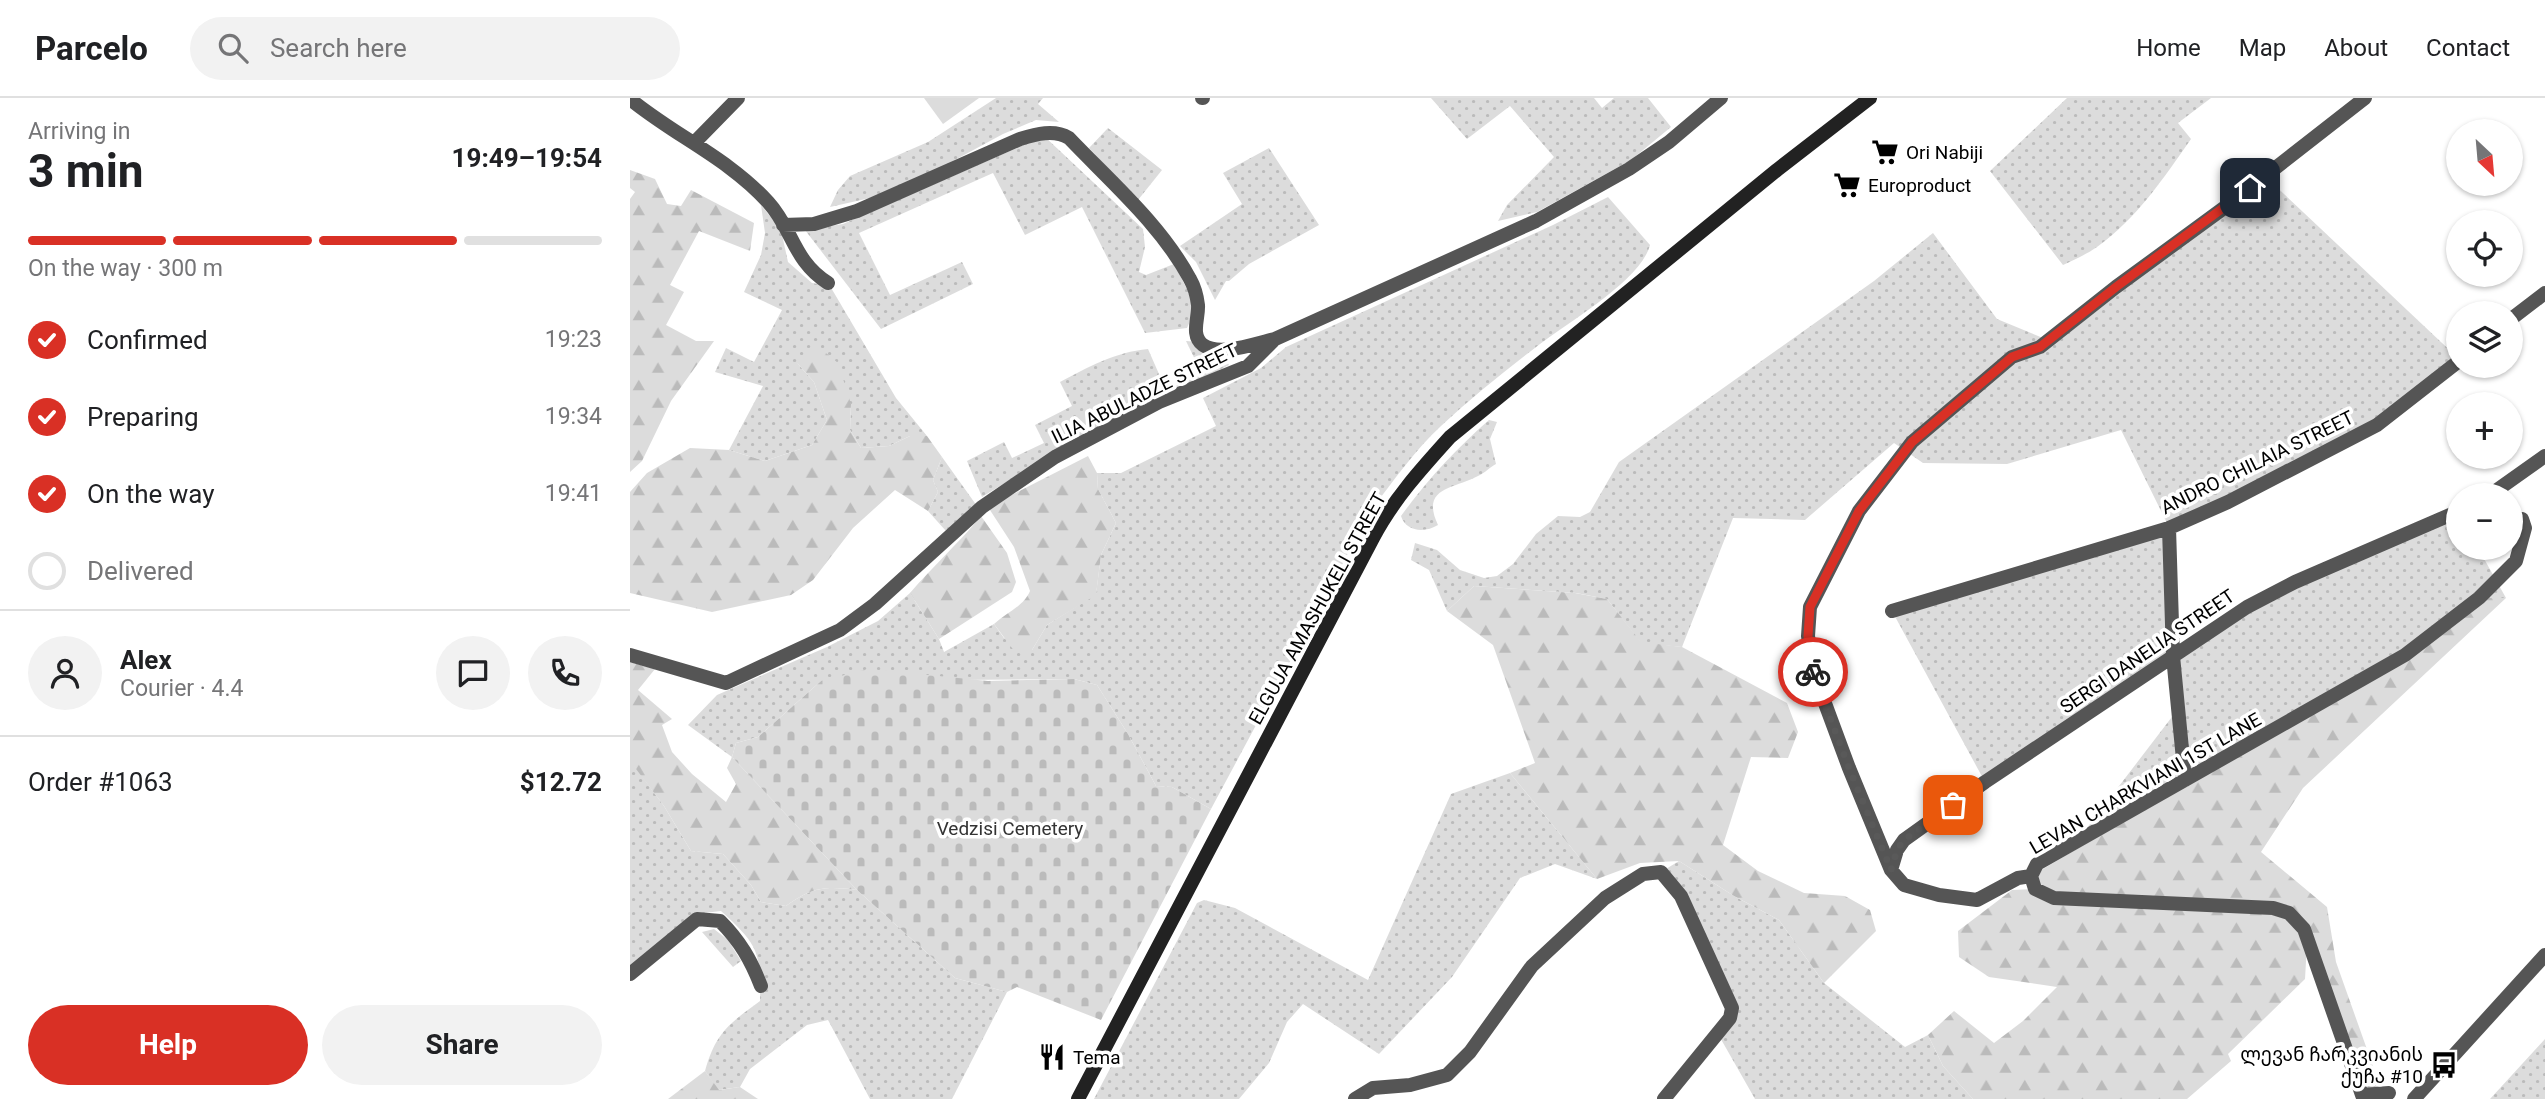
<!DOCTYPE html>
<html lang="en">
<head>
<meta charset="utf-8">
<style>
  body { margin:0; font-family:Roboto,"Noto Sans Georgian",sans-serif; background:#f2f2f2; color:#202124; height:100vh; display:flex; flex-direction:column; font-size:26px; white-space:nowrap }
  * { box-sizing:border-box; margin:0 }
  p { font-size:23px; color:#757577 }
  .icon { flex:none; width:38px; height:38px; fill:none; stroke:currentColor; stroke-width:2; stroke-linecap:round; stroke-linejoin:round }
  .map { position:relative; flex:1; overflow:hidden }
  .drawer { display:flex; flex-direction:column; background:#fff; width:630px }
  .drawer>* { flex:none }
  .needle { width:46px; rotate:154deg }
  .controls { position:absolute; left:1816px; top:21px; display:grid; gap:14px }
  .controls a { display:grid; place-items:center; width:77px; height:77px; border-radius:50%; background:#fff; box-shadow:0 2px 5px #0004; font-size:35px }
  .pin { position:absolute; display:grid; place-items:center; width:60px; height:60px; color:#fff; margin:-30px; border-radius:14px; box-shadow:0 4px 10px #0006 }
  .courier { position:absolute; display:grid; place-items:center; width:70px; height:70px; margin:-35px; border:5px solid #d93025; border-radius:50%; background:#fff; color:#222; box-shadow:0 2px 9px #0007 }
  .overview em { font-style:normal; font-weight:700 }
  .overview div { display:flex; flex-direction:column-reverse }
  .overview { display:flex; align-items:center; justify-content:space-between; height:119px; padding:0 28px }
  h1 { font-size:46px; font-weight:700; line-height:52px }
  .bar { display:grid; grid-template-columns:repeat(4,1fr); gap:10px 7px; align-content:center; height:84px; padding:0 28px }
  .bar i { height:9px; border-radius:5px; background:#e0e0e0 }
  .bar .on { background:#d93025 }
  .bar p { grid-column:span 4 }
  .line { display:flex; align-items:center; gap:18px; padding:0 28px; border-top:2px solid #e0e0e0 }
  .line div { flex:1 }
  .round { display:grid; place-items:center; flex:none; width:74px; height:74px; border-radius:37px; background:#f2f2f2 }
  ol { padding:0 28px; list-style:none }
  li { display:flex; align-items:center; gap:21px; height:77px }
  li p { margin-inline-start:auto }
  li .icon { padding:7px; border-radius:50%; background:#d93025; color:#fff; stroke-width:4 }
  li:last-child { color:#757577 }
  li i { width:38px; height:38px; border:4px solid #e0e0e0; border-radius:50% }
  .action { display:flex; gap:14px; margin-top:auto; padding:14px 28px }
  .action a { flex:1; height:80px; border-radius:42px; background:#d93025; color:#fff; font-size:28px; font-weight:700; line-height:80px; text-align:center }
  .action a+a { background:#f2f2f2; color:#202124 }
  header { display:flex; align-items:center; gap:42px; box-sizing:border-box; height:98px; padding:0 35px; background:#fff; border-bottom:2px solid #e0e0e0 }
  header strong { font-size:33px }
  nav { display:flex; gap:38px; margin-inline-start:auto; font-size:24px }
  .search { width:490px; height:63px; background:#f2f2f2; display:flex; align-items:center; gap:18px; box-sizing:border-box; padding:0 24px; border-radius:38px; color:#757577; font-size:26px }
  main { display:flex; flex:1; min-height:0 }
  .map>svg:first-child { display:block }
  .grass { fill:url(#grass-dots) }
  .forest { fill:url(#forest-firs) }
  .cemetery { fill:url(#cemetery-stones) }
  .park { fill:#dcdcdc }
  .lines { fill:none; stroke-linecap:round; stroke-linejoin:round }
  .street { stroke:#555; stroke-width:14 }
  .secondary { stroke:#222; stroke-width:14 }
  .done { stroke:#595959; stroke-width:7; stroke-dasharray:0 12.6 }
  .route { stroke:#d93025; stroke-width:9 }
  .labels { text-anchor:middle; stroke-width:7; stroke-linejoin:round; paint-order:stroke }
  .poi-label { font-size:19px; fill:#000; stroke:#fff; text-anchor:start }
  .street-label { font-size:19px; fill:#000; stroke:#fff }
  .park-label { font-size:19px; fill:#333; stroke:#fff }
</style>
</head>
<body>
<header>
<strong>Parcelo</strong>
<div class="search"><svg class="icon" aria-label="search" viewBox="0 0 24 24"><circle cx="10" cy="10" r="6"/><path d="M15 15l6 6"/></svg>Search here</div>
<nav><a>Home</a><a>Map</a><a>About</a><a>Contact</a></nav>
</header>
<main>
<section class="drawer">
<div class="overview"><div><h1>3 min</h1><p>Arriving in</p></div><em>19:49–19:54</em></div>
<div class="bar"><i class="on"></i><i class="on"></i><i class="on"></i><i></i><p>On the way · 300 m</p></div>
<ol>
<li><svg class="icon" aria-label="check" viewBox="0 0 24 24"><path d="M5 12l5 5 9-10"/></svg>Confirmed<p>19:23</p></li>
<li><svg class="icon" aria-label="check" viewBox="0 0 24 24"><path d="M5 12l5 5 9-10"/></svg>Preparing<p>19:34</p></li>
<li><svg class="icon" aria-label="check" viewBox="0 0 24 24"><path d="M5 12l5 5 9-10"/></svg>On the way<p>19:41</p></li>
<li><i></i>Delivered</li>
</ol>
<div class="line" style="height:126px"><a class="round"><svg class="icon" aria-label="person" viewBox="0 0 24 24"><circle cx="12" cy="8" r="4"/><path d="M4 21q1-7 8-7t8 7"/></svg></a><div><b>Alex</b><p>Courier · 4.4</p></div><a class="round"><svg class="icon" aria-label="chat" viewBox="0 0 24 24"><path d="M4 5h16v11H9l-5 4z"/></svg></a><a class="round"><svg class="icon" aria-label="phone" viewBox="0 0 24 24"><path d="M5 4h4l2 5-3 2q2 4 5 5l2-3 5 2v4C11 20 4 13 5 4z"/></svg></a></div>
<div class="line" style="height:91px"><div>Order #1063</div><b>$12.72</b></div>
<div class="action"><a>Help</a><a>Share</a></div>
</section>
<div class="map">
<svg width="1915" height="1001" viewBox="0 0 1915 1001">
  <defs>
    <pattern id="grass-dots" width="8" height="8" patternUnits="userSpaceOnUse" patternTransform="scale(1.75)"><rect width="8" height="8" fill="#dcdcdc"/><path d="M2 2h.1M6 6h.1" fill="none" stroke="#bbb" stroke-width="1.8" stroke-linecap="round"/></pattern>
    <pattern id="forest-firs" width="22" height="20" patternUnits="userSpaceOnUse" patternTransform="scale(1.75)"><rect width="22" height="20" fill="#dcdcdc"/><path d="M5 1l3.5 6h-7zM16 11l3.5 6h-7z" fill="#bbb"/></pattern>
    <pattern id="cemetery-stones" width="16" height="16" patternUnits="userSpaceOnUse" patternTransform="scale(1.75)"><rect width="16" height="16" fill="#dcdcdc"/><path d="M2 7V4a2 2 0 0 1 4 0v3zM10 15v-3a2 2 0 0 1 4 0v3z" fill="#bbb"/></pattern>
  </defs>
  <rect width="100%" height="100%" fill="#fff"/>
  <!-- grass -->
  <path class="grass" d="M 366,0 L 413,0 L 408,6 L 429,24 L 406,22 L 373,36 L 297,77 L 240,100 L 200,109 L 208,92 L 220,78 L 298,44 Z
    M 801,0 L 964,0 L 972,10 L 984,0 L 1018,0 L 1041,29 L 1001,62 L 907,114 L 868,123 L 877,107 L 924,59 L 880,8 L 837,41 Z
    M 1437,0 L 1581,0 L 1548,25 L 1561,41 C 1533,81 1507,120 1467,149 C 1457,156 1444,162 1433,167 L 1360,73 Z
    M 478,30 L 532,72 L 508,102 L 459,50 Z
    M 414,38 L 513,131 L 515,149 L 509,174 L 516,177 L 544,166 L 558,193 L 564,214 L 557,230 L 515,235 L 452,109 L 395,137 L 363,75 L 229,135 L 260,197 L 332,164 L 343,186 L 251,231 L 175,132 L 213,126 Z
    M 639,50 L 689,127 L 619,166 L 599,183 L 596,183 L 585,202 L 566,164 L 550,148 L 612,106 L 593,75 Z
    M 1638,81 L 1829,261 L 1747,327 L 1539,429 L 1543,558 L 1617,509 L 1829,414 L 1829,450 L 1848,450 L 1876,500 L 1849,500 L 1775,557 L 1447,743 L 1548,611 L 1543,559 L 1355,684 L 1262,513 L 1539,429 L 1491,332 L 1377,366 L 1293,365 L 1264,345 L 1175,422 L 1103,420 L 1052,549 L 1011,545 L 977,501 L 946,495 L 844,488 L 817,513 L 799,472 L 781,462 L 785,445 L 807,452 L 830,472 L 854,480 L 867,478 L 883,466 L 906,436 L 928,418 L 950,419 L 960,414 L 989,364 L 1244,183 L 1303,135 L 1367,221 L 1425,245 Z
    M 978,99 L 1020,147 C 1011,182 940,223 910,246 C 876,272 842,299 811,328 C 785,352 764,382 742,411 L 581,711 L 542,689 L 526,688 L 498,636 L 467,587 L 444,581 L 191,583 L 128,639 L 106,645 L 102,659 L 58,627 L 87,597 L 197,549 L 248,523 L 280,495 L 309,541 L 314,554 L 364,526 L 374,540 L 402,552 L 417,527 L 466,496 L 471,457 L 486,425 L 468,391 L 467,375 L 491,375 L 586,328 L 573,300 L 631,270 L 656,249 L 923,127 Z
    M 131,107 L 151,132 L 158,164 L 182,185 L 200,188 L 266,300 L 297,338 L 280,338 L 259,348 L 231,350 L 220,332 L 221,306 L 167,265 L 184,284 L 197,322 L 182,347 L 135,363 L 99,352 L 133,288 L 85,274 L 96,250 L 124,264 L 152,212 L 114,194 L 131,157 L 135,135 Z
    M 556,243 C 567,242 582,257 596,261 L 599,267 L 383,380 L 352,399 L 337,363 L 374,344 L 382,360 L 414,345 L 405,327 L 442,308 L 430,284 C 458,269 486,254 518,251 L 536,292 L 572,276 Z
    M 859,322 L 867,324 L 860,341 L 866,366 C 860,369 855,375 848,378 C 824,391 790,389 808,427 C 795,435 776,434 771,418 C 797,382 826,351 859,322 Z
    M 312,359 L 347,408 L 316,433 L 298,413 L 308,394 L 303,382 Z
    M 3,666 L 34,708 L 61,753 L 93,756 L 121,787 L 131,804 L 156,808 C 183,789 194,788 227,792 L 325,880 L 377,894 L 322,1001 L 240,1001 L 198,922 L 177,927 L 120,971 L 110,989 L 88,992 L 75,973 C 86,934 99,926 130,903 C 131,853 128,847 91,813 L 74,815 L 0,869 L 0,667 Z
    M 880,675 L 967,781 L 925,766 L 890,780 L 822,879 L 749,956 L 673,906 L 657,924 L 639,965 L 609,1001 L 464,1001 L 567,805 L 574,802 L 605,810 L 738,882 L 821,696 Z
    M 1049,763 L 1104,798 L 1149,822 L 1194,885 L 1275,949 L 1298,937 L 1313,968 L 1343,1001 L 1125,1001 L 1088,936 L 1102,910 L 1031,774 Z
    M 84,831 L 98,842 L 111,863 L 103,869 L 72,834 Z
    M 1915,941 L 1915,1001 L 1860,1001 Z"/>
  <!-- forest -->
  <path class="forest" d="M 0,72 L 25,81 L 37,106 L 51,108 L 61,92 L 124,125 L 120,153 L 69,133 L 40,187 L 54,194 L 36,227 L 66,243 L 84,243 L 41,303 L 12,363 L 0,374 L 0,101 L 5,94 L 0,90 Z
    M 184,245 L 208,265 L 221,306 L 220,332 L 231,350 L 259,348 L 280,338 L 297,338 L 312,359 L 303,382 L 308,394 L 298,413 L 265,392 L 223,430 L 183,482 L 161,497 L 82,514 L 0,495 L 0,394 L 17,375 L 60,350 L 99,352 L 135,363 L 182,347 L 197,322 L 184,284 L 167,265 Z
    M 458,358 L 467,375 L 468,391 L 486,425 L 471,457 L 466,497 L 417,527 L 402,552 L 385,554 L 364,526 C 376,515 394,508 400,493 L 384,449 L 358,409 Z
    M 351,418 L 377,455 L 386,484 L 382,494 L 309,541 L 280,495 C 303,468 329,445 351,418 Z
    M 844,488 L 945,495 L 977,501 L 1011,544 L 1052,549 L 1157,605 L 1168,634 L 1158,660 L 1121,659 L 1093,747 L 1128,773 L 1174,795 L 1215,798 L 1240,812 L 1246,833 L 1194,885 L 1149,822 L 1104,798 L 1049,763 L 1010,765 L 967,781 L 880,675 L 905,665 L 863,547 L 817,513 Z
    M 1849,500 L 1876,500 L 1673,690 L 1631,754 L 1697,809 L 1706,864 L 1750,988 L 1732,997 L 1678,829 L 1675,881 L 1598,956 L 1601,963 L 1557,1001 L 1343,1001 L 1313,968 L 1298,937 L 1324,913 L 1364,945 L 1393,923 L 1427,889 L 1359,879 L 1329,859 L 1328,833 L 1382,792 L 1405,791 L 1401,778 L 1775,557 Z
    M 0,564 L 25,571 L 8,592 L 42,621 L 32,627 L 42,654 L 62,676 L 96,704 L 106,686 L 97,670 L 102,659 L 227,792 C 194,788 183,789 156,808 L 131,804 L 121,787 L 93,756 L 61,753 L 34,708 L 3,667 L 0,667 Z
    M 75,973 L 89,992 L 110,989 L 128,1001 L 38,1001 Z"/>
  <!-- cemetery -->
  <path class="cemetery" d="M 238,571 L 358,583 L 444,581 L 467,587 L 498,636 L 526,688 L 542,689 L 581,711 L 471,922 L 387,889 L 377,894 L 325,880 L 227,792 L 102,659 L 106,645 L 128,639 L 191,583 Z"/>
  <!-- park -->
  <path class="park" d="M 294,0 L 349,0 L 313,26 Z"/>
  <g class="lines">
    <!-- street -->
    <path class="street" d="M 572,0 L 573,0
      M 0,1 C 45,38 98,60 138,104 C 163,131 163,163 198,185
      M 65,44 L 108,0
      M 153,127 L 184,126 L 227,113 L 390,41 C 406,36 424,31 439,40 C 481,84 531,127 560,181 C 564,188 567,199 568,207 C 569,220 560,237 573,247 C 590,259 626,245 645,241
      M 1881,221 L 1915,195
      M 1860,397 L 1915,358
      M 1539,430 L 1543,558 L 1555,682
      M 1262,513 L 1539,430 L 1598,404 L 1747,327 L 1829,263
      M 0,557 L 96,585 L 210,532 L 245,506 L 352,409 L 425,359 L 529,304 L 618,268 L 645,241 L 906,123 L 999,71 L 1039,44 L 1091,0
      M 1261,772 L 1267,752 L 1274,742 L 1355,684 L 1617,509 L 1665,484 L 1829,413
      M 1401,778 L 1388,780 L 1347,802 L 1309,797 L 1274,787 L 1261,772 L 1219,670 L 1183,573 L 1178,538 L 1180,509 L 1229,413 L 1282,344 L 1382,259 L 1410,249 L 1486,189 L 1598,107 L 1735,0
      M 0,876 L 67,821 L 90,823 C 110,843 121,862 131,888
      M 1759,995 L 1732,997 L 1674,831 L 1659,815 L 1643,810 L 1424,800 L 1405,791 L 1401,778 L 1407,766 L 1775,557 L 1849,500 L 1886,463 L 1895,430 L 1892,421 L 1881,423
      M 725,1001 L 743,990 L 780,987 L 817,977 L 840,954 L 902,868 L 975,800 L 1013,776 L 1031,774 L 1051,798 L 1102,910 L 1100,920 L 1034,1001
      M 1784,1001 L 1915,857"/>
    <!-- secondary -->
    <path class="secondary" d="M 448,1001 L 743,440 C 763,402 791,371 820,339 L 1147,72 L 1240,0"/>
  </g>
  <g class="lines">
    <!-- done -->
    <path class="done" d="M 1183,574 L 1219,670 L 1261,772 L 1267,752 L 1274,742 L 1323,707"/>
    <!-- route -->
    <path class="route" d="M 1183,574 L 1178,538 L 1180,509 L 1229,413 L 1282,344 L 1382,259 L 1410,249 L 1486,189 L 1620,90"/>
  </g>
  <!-- icons -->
  <defs>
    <symbol id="supermarket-bare" viewBox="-9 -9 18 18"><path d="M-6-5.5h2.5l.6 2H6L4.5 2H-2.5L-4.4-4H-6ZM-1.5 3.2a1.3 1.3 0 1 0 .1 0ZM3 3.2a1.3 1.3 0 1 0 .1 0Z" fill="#000" stroke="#fff" stroke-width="2.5" paint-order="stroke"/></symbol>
    <symbol id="restaurant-bare" viewBox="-9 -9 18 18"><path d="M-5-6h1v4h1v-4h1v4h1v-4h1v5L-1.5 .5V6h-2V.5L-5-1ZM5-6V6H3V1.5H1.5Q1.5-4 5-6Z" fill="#000" stroke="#fff" stroke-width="2.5" paint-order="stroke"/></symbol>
    <symbol id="bus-bare" viewBox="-9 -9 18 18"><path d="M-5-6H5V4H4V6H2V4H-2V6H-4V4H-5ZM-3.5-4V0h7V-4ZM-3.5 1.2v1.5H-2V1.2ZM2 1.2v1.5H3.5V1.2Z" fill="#000" stroke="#fff" stroke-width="2.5" paint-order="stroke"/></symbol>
  </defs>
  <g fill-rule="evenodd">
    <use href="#supermarket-bare" x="1236" y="35" width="38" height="38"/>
    <use href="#supermarket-bare" x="1198" y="68" width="38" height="38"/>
    <use href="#restaurant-bare" x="403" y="940" width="38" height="38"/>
    <use href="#bus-bare" x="1795" y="948" width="38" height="38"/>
  </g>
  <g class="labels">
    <!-- poi labels -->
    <g class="poi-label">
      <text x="1276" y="61">Ori Nabiji</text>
      <text x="1238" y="94">Europroduct</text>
      <text x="1793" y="963" text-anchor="end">ლევან ჩარკვიანის<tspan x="1793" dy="22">ქუჩა #10</tspan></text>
      <text x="443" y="966">Tema</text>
    </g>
    <!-- street labels -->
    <g class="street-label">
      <text transform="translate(514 295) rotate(-26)" y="7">ILIA ABULADZE STREET</text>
      <text transform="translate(1627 364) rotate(-26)" y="7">ANDRO CHILAIA STREET</text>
      <text transform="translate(687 510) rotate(-61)" y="7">ELGUJA AMASHUKELI STREET</text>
      <text transform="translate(1517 553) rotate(-34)" y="7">SERGI DANELIA STREET</text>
      <text transform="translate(1515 685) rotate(-30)" y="7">LEVAN CHARKVIANI 1ST LANE</text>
    </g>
    <!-- park labels -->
    <g class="park-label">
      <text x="380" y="737">Vedzisi Cemetery</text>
    </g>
  </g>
</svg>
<div class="controls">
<a><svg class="needle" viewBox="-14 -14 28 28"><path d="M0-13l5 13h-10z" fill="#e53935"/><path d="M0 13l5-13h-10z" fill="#757577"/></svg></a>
<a><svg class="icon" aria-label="locate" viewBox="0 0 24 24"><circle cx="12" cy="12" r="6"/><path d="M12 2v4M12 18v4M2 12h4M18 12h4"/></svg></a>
<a><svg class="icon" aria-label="layers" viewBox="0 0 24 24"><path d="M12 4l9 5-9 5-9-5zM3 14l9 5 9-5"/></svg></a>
<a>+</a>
<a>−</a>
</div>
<div class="pin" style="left:1323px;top:707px;background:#ea580c"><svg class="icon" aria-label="bag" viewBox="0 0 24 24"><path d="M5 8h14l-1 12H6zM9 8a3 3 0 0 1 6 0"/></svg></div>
<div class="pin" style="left:1620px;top:90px;background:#1f2937"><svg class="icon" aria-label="home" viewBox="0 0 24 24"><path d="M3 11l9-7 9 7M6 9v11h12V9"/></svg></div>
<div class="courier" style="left:1183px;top:574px"><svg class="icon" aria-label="bike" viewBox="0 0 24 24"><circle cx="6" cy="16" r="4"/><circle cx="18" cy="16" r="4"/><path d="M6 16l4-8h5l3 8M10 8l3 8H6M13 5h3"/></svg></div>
</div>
</main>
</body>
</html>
